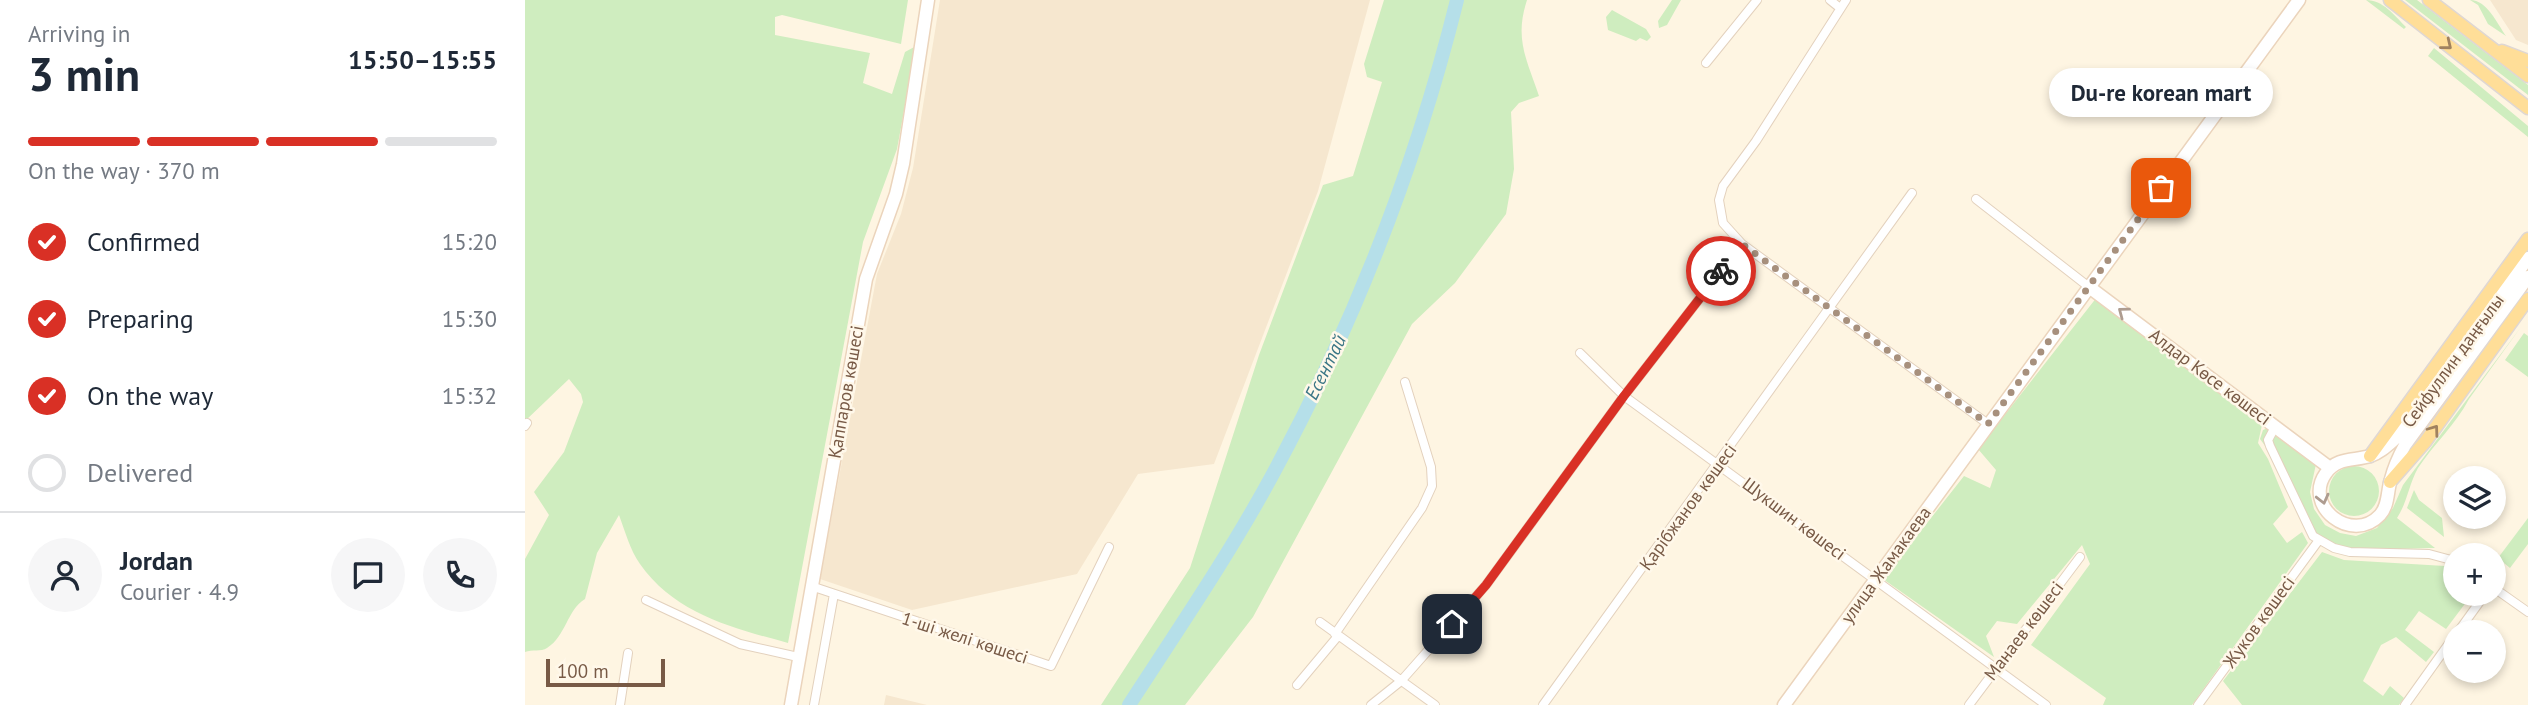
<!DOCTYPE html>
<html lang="en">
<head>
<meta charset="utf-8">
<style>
  body { margin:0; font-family:"PT Sans",sans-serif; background:#f6f6f7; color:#1f2937; height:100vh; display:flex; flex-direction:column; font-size:26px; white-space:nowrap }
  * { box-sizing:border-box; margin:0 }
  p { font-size:23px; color:#747a83 }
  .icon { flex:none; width:38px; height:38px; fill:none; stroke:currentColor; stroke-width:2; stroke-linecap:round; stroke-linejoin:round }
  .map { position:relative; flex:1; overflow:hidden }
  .side { display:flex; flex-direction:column; background:#fff; width:525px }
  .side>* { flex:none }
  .controls { position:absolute; left:1918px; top:466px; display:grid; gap:14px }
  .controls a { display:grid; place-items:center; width:63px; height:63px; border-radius:50%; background:#fff; box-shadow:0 4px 10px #0003; font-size:35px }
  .scale { position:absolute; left:21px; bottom:18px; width:119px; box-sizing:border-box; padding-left:7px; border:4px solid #785a46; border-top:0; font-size:19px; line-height:24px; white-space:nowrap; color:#785a46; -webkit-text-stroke:5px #fff8ea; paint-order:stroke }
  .pin { position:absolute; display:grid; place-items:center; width:60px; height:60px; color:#fff; margin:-30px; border-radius:14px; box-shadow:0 4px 10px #0006 }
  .courier { position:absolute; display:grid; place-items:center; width:70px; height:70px; margin:-35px; border:5px solid #d93025; border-radius:50%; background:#fff; color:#222; box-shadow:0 2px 9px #0007 }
  .bubble { position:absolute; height:49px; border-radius:24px; background:#fff; box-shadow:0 4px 10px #0003; font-size:23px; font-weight:700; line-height:49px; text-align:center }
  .summary em { font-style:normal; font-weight:700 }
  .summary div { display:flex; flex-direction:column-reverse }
  .summary { display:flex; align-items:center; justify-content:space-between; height:119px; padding:0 28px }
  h1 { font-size:46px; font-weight:700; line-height:52px }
  .bar { display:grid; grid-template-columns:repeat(4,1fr); gap:10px 7px; align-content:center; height:84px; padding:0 28px }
  .bar i { height:9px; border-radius:5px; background:#e0e1e3 }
  .bar .active { background:#d93025 }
  .bar p { grid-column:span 4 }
  .line { display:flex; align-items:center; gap:18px; padding:0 28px; border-top:2px solid #e0e1e3 }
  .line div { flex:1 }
  .round { display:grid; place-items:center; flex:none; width:74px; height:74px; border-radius:37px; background:#f6f6f7 }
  ol { padding:0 28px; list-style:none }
  li { display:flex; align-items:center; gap:21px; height:77px }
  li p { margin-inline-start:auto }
  li .icon { padding:7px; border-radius:50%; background:#d93025; color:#fff; stroke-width:4 }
  li:last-child { color:#747a83 }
  li i { width:38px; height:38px; border:4px solid #e0e1e3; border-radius:50% }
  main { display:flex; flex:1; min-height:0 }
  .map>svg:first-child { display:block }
  .residential { fill:#f6e7cf }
  .green { fill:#cfedbf }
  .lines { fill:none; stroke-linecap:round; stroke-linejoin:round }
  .river { stroke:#b5dfe9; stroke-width:14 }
  .street-casing { stroke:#e3d1bd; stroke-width:10 }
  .secondary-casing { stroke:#ebd4bc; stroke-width:15 }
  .primary-casing { stroke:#dfd7d3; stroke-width:15 }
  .street { stroke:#fff; stroke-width:8 }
  .secondary { stroke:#fff; stroke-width:12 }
  .primary { stroke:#ffde98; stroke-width:12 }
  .oneway { stroke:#a0825f }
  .oneway2 { stroke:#ae9c90 }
  .done { stroke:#a7907d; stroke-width:7; stroke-dasharray:0 12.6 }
  .route { stroke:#d93025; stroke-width:9 }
  .labels { text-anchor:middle; stroke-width:5; stroke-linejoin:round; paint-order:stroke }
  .street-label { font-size:18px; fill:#785a46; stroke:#fff8ea }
  .water-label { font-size:19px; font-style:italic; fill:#3b7686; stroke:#fff8ea }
</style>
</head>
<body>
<main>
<section class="side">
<div class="summary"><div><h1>3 min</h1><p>Arriving in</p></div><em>15:50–15:55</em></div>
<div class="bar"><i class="active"></i><i class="active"></i><i class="active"></i><i></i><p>On the way · 370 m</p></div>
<ol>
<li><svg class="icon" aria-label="check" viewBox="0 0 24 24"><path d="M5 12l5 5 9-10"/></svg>Confirmed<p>15:20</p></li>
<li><svg class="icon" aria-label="check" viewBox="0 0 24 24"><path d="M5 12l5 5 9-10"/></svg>Preparing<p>15:30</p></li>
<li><svg class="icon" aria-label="check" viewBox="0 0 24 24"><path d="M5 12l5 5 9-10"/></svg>On the way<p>15:32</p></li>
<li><i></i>Delivered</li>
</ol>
<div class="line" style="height:126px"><a class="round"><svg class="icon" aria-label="person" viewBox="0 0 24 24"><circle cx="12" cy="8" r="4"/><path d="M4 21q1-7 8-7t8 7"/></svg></a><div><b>Jordan</b><p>Courier · 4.9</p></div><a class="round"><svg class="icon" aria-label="chat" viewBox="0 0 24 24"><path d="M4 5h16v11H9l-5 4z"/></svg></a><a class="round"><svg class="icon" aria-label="phone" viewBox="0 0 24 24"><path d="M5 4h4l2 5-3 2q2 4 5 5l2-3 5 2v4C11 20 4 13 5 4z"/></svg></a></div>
</section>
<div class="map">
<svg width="2003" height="705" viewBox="0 0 2003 705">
  <rect width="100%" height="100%" fill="#fef5e2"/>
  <!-- residential -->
  <path class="residential" d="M 415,0 L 845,0 L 793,191 L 689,464 L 613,474 L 552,574 L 387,610 L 295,579 L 352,274 L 376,214 L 388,168 Z
    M 1965,0 L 2003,0 L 2003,45 L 1991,40 Z
    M 361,695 L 402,705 L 359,705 Z"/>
  <!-- green -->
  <path class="green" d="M 0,0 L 383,0 L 376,44 L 257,15 L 250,17 L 250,35 L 345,53 L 338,83 L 367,94 L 380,52 L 391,46 L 372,149 L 338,242 L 263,643 C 208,628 150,614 115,564 C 105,550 100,531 94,515 L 72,553 L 60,599 C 42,610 41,636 22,648 C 16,652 7,649 0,652 L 0,559 L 24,515 L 9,492 L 39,452 L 58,402 L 56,394 L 44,379 L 0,421 Z
    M 859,0 L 1002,0 C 989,39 1002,60 1014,96 L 994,103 L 986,112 L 989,169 L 981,214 L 930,283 L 887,324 L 728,617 L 660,705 L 576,705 L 665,568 L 734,355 L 798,185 L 828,176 L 857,82 L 842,77 L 839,64 Z
    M 1147,0 L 1156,0 L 1142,25 L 1134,28 L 1133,21 Z
    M 1841,0 C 1858,0 1869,15 1881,27 L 1879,29 Z
    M 1880,0 L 1892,0 L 2003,85 L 2003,95 Z
    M 1945,0 C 1962,0 1972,23 1981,36 L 1963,24 L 1953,5 Z
    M 1087,10 L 1121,29 L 1126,37 L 1122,41 L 1115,38 L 1111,41 L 1083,30 L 1081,17 Z
    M 1909,48 L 2003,126 L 2003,137 L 1903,56 Z
    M 1572,297 L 1737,425 L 1733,443 L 1743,459 L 1763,507 L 1748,524 L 1762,543 L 1777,532 L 1783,543 L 1667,705 L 1578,705 L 1581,698 L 1506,645 L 1565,564 L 1557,545 L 1492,624 L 1472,621 L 1461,636 L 1469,657 L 1358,579 L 1439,476 L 1465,488 L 1471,470 L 1453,449 Z
    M 1996,327 L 1944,399 C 1931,424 1909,444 1893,468 C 1884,484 1882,503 1872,518 L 1910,548 C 1883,548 1830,553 1807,545 C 1778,534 1756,464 1735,439 L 1738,430 L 1745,427 L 1791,464 L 1785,492 L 1789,509 L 1800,525 L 1815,533 L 1831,536 L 1852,528 L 1868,508 L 1878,485 Z
    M 1999,333 L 2003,336 L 2003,377 L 1980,360 Z
    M1804 491a25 25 0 1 1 50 0a25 25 0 1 1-50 0Z
    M 1889,490 L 1894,500 L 1917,518 L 1919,537 L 1882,508 Z
    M 2003,518 L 2003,544 L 1985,568 L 1973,558 Z
    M 1797,552 L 1819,560 L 1920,566 L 1930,573 L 1930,593 L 1948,593 L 1921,629 L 1894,611 L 1880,630 L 1909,652 L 1901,662 L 1871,637 L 1856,645 L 1838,681 L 1858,696 L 1865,686 L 1879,698 L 1874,705 L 1717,705 L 1698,681 Z"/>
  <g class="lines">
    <!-- river -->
    <path class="river" d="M 604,705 C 654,628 706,552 749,472 C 830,322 891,165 932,0"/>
    <defs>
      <path id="street" d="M 1305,0 L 1315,8
        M 1321,0 L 1231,141 L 1198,186 L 1194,200 L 1198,223 L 1217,244 L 1463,424
        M 1181,63 L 1232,0
        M 1451,199 L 1564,287
        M 1055,353 L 1099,396 L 1521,705
        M 0,426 L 2,423
        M 1750,427 L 1743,440 L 1745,446 L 1788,536 L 1809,548 L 1825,552 L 1904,554 L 1930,561
        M 286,586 L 526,666 L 584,547
        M 1969,588 L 2003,612
        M 121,600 L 215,644 L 273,657
        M 795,622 L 910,705
        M 1933,632 L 1961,593
        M 810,634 L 897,508 L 907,486 L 906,467 L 880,382
        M 772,685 L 813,636
        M 95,705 L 103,653
        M 289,705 L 309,594
        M 846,705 L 876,681 L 961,585 L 1099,396 L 1217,244
        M 1018,705 L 1387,193
        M 1444,705 L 1555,557
        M 1673,705 L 1794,540
        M 1880,705 L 1930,635"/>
      <path id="secondary" d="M 2003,258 L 1871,438 C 1863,445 1855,453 1845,456 C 1829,461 1812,457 1801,473 C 1777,506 1827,545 1855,515 C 1864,505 1862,491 1866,479 C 1869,467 1874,456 1880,445 L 2003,277
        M 1564,287 L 1805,468
        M 266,705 L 341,279 L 371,194 L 378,164 L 403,0
        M 1259,705 L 1774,0"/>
      <path id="primary" d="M 1865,0 L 2003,108
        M 1904,0 L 2003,76
        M 1977,51 L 2003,61
        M 1845,456 L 2003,239
        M 1865,482 L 1900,442 L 2003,299"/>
    </defs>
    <!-- street casing -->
    <use href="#street" class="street-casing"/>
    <!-- secondary casing -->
    <use href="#secondary" class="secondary-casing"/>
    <!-- primary casing -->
    <use href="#primary" class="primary-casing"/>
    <!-- street -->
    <use href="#street" class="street"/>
    <!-- secondary -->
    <use href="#secondary" class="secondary"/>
    <!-- primary -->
    <use href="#primary" class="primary"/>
  </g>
  <!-- one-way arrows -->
  <defs><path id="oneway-chevron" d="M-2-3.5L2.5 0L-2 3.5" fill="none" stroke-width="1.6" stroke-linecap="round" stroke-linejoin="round" transform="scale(1.75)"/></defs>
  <g class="oneway">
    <use href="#oneway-chevron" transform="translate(1922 45) rotate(39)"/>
    <use href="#oneway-chevron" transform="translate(1909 430) rotate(-54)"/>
  </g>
  <g class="oneway2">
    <use href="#oneway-chevron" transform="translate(1598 312) rotate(-143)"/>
    <use href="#oneway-chevron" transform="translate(1798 499) rotate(76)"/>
  </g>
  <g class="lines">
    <!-- done -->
    <path class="done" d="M 1196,271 L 1217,244 L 1463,424 L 1636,188"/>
    <!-- route -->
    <path class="route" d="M 927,624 L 961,585 L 1099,396 L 1196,271"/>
  </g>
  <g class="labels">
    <!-- street labels -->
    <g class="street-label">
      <text transform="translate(1928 361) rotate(-54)" y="6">Сейфуллин даңғылы</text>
      <text transform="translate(1685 377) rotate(37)" y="6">Алдар Көсе көшесі</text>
      <text transform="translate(321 392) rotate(-80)" y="6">Қаппаров көшесі</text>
      <text transform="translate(1163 507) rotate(-54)" y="6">Қарібжанов көшесі</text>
      <text transform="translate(1269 519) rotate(37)" y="6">Шукшин көшесі</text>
      <text transform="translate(1361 565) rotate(-54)" y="6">улица Жамакаева</text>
      <text transform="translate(1734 622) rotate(-54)" y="6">Жуков көшесі</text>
      <text transform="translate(1499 631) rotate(-53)" y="6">Манаев көшесі</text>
      <text transform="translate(440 638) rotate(18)" y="6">1-ші желі көшесі</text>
    </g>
    <!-- water labels -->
    <g class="water-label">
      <text transform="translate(800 367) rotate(-64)" y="7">Есентай</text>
    </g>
  </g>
</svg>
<div class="controls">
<a><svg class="icon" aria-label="layers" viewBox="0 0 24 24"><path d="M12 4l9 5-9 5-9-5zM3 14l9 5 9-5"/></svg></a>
<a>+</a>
<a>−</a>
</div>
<div class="scale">100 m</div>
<div class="pin" style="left:1636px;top:188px;background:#ea580c"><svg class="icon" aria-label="bag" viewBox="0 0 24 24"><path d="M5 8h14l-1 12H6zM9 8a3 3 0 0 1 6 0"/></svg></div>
<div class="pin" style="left:927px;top:624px;background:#1f2937"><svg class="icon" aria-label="home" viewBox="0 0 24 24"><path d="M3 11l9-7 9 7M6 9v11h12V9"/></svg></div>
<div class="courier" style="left:1196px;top:271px"><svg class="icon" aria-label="bike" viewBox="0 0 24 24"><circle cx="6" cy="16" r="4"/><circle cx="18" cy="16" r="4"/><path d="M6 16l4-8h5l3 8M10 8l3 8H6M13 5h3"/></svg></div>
<div class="bubble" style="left:1524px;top:68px;width:224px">Du-re korean mart</div>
</div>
</main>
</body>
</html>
